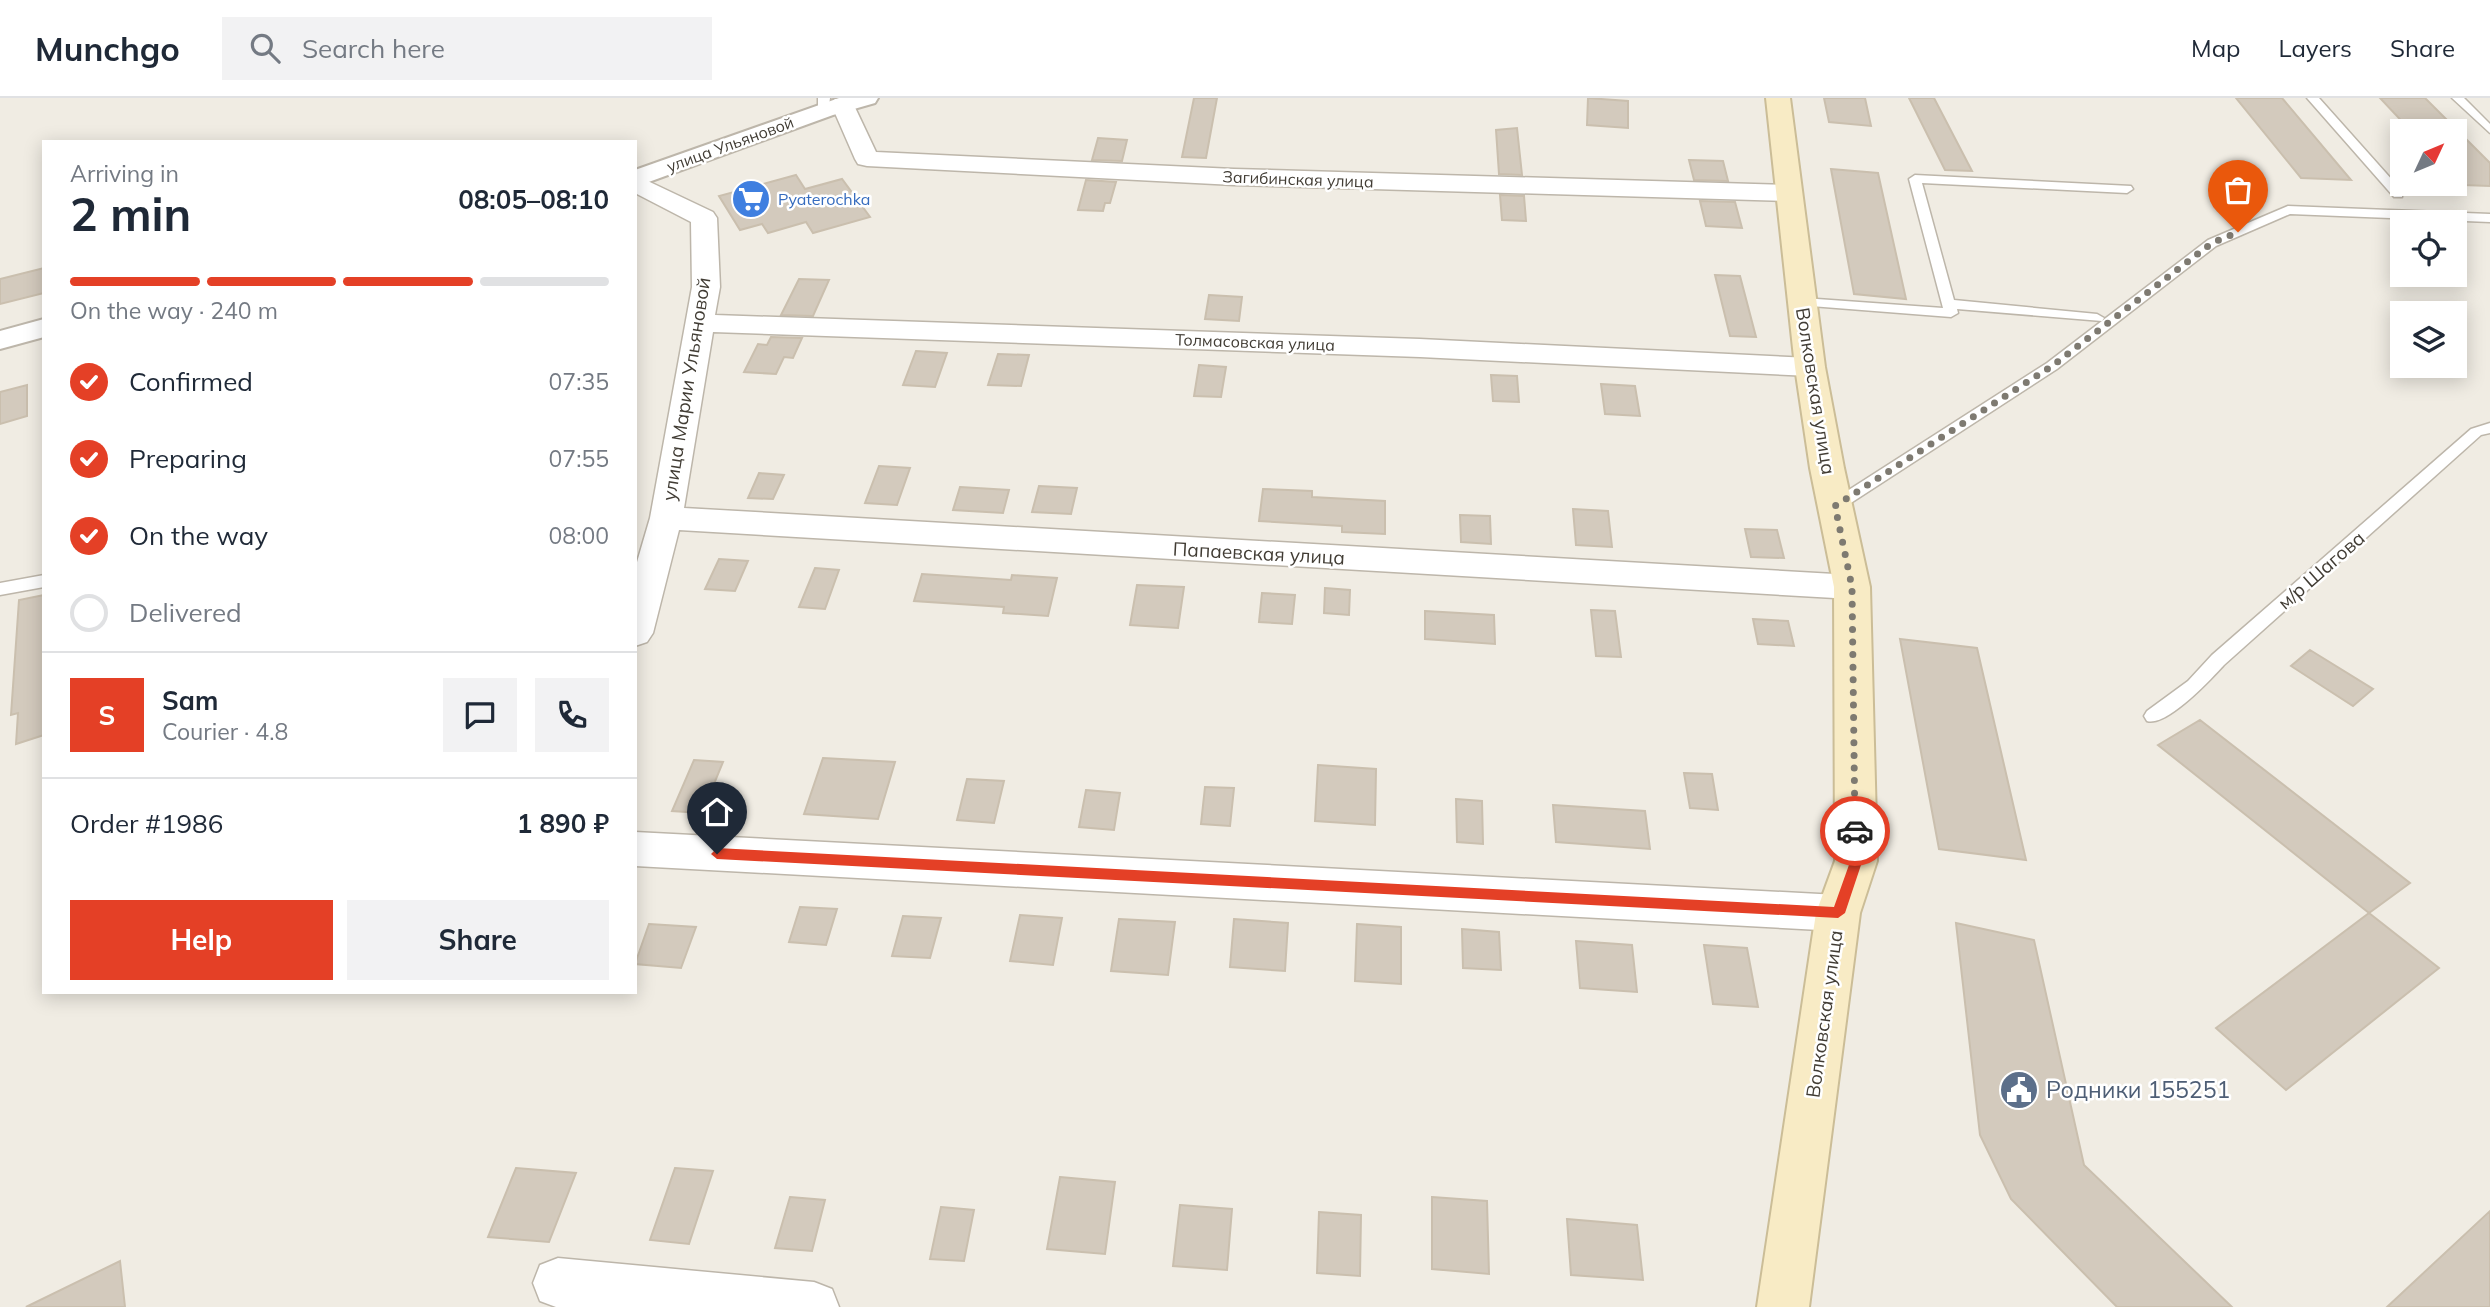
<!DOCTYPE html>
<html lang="en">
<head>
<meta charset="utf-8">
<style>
  body { margin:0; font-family:Mulish,sans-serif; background:#f2f2f3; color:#1f2937; height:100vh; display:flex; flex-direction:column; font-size:26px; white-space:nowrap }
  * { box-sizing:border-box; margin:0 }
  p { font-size:23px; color:#747a83 }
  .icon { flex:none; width:38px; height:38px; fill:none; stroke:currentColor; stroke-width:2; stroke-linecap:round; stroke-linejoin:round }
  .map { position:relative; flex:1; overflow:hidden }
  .sheet { position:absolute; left:42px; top:42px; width:595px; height:854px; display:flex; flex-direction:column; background:#fff; border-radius:0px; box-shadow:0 4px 18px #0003 }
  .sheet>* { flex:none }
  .needle { width:46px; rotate:46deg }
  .buttons { position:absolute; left:2390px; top:21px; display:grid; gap:14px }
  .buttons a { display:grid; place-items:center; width:77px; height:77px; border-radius:0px; background:#fff; box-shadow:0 4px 18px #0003; font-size:35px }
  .pin { position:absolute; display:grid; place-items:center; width:60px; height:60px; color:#fff; margin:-72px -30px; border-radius:50% 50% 50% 0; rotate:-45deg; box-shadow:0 0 7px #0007 }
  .pin .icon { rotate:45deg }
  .courier { position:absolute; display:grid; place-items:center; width:70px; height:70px; margin:-35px; border:5px solid #e44026; border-radius:50%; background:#fff; color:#222; box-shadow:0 2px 9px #0007 }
  .headline em { font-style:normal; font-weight:700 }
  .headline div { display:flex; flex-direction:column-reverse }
  .headline { display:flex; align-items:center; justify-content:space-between; height:119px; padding:0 28px }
  h1 { font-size:46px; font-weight:700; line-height:52px }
  .bar { display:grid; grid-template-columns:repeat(4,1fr); gap:10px 7px; align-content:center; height:84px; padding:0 28px }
  .bar i { height:9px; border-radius:5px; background:#e0e1e3 }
  .bar .selected { background:#e44026 }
  .bar p { grid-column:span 4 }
  .line { display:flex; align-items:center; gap:18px; padding:0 28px; border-top:2px solid #e0e1e3 }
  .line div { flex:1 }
  .round { display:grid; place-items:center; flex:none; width:74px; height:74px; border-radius:0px; background:#f2f2f3 }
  ol { padding:0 28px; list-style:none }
  li { display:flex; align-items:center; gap:21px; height:77px }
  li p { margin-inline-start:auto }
  li .icon { padding:7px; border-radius:50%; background:#e44026; color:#fff; stroke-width:4 }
  li:last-child { color:#747a83 }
  li i { width:38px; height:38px; border:4px solid #e0e1e3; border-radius:50% }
  .primary-button { display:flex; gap:14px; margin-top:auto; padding:14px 28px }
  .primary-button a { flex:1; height:80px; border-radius:0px; background:#e44026; color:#fff; font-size:28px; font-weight:700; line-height:80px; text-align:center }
  .primary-button a+a { background:#f2f2f3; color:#1f2937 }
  header { display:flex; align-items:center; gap:42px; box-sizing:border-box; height:98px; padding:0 35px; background:#fff; border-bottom:2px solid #e0e1e3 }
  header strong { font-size:33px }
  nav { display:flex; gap:38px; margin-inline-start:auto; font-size:24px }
  .search { width:490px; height:63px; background:#f2f2f3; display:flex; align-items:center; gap:18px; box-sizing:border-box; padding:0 24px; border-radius:0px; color:#747a83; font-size:26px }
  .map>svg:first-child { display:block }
  .building { fill:#d3cabd; stroke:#cabfae; stroke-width:2 }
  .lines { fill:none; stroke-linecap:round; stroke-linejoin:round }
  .service-casing { stroke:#bdb6aa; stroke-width:3 }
  .minor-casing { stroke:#bdb6aa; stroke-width:3 }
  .tertiary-casing { stroke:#bdb6aa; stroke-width:4 }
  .secondary-casing { stroke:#cbbd97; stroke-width:4 }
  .service { fill:#fff; fill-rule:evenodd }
  .minor { fill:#fff; fill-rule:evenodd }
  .tertiary { fill:#fff; fill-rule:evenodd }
  .secondary { fill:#f8ebc5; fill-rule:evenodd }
  .route { fill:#e44026 }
  .done { stroke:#7e7a71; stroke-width:7; stroke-dasharray:0 12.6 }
  .labels { text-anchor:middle; stroke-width:5; stroke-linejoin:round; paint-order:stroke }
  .far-street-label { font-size:16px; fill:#413c34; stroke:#fff }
  .far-shop-label { font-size:16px; fill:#366cbe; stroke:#fff; text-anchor:start }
  .street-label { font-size:19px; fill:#413c34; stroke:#fff }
  .near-service-label { font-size:23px; fill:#4e5e75; stroke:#fff; text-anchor:start }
</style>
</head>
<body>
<header>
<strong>Munchgo</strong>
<div class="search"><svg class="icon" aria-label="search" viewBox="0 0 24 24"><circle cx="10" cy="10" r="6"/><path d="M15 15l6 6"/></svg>Search here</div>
<nav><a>Map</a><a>Layers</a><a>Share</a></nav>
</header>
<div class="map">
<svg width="2490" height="1209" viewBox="0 0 2490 1209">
  <rect width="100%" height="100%" fill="#f0ece3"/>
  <!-- building -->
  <path class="building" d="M 1194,0 L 1217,0 L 1206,60 L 1182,59 Z
    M 1588,0 L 1628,3 L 1628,30 L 1587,27 Z
    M 1824,0 L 1865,0 L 1871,28 L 1829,24 Z
    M 1909,0 L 1934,0 L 1972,73 L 1945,72 Z
    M 2236,0 L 2282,0 L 2351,82 L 2301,80 Z
    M 2380,0 L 2425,0 L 2490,65 L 2490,88 L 2463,87 L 2455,79 L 2455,33 L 2411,33 Z
    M 1517,30 L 1522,77 L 1499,76 L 1496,32 Z
    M 1098,40 L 1127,42 L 1122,63 L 1092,62 Z
    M 1689,62 L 1723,63 L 1728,83 L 1694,82 Z
    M 1831,71 L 1878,75 L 1906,201 L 1854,196 Z
    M 796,77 L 805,91 L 842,81 L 870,119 L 813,135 L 806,124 L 768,135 L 762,126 L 740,132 L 719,98 Z
    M 1086,82 L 1116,84 L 1110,105 L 1105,105 L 1103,113 L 1078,112 Z
    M 1500,97 L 1524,98 L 1526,123 L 1502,122 Z
    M 1700,103 L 1735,104 L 1742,130 L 1706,128 Z
    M 44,170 L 44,195 L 0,206 L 0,181 Z
    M 1715,177 L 1740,178 L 1756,239 L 1730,238 Z
    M 799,181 L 829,182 L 813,218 L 781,217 Z
    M 1209,197 L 1242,199 L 1239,223 L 1205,221 Z
    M 771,239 L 802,240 L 793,260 L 784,259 L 776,276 L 744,274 L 758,246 L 767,247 Z
    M 916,253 L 947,255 L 935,289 L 903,287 Z
    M 998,256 L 1029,257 L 1021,288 L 988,287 Z
    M 1199,267 L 1226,269 L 1221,299 L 1194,298 Z
    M 1491,277 L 1517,278 L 1519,304 L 1493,303 Z
    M 1601,286 L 1635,288 L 1640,318 L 1605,316 Z
    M 27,287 L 27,318 L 0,326 L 0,294 Z
    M 879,368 L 910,370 L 897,407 L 865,405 Z
    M 759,375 L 784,377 L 773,401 L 748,400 Z
    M 1039,388 L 1077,390 L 1071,416 L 1032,414 Z
    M 960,389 L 1009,392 L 1003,415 L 953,412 Z
    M 1263,391 L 1312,393 L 1312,399 L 1385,403 L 1385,436 L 1342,434 L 1342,428 L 1259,423 Z
    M 1573,411 L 1608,413 L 1612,449 L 1576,447 Z
    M 1460,417 L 1490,418 L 1491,446 L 1461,444 Z
    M 1745,431 L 1777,432 L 1784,460 L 1751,459 Z
    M 719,461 L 748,463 L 735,493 L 705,491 Z
    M 815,470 L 839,472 L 825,511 L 799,509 Z
    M 922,476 L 1011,482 L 1012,477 L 1057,480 L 1048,518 L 1003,515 L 1004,509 L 914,503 Z
    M 1137,487 L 1184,489 L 1178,530 L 1130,527 Z
    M 1325,490 L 1350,492 L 1349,517 L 1324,515 Z
    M 1262,495 L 1295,497 L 1292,526 L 1259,524 Z
    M 44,497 L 44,637 L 16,646 L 18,615 L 11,617 L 19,502 Z
    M 1591,512 L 1615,513 L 1621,559 L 1596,558 Z
    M 1425,513 L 1494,517 L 1495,546 L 1425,541 Z
    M 1753,521 L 1788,523 L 1794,548 L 1758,546 Z
    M 1900,541 L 1977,550 L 2026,762 L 1939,751 Z
    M 2310,552 L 2373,591 L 2353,608 L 2291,568 Z
    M 2200,622 L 2410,785 L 2369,815 L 2158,647 Z
    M 823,660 L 895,664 L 878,721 L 804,716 Z
    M 694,662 L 723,664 L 702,715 L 672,713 Z
    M 1318,667 L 1376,671 L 1375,727 L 1315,723 Z
    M 1684,675 L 1712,676 L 1718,712 L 1690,710 Z
    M 967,681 L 1004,683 L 994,725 L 957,722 Z
    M 1205,689 L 1234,690 L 1230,728 L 1201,726 Z
    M 1086,692 L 1120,695 L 1114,732 L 1079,729 Z
    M 1456,701 L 1482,703 L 1483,746 L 1457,744 Z
    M 1553,707 L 1645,713 L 1650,751 L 1556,744 Z
    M 800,809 L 837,811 L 826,847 L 789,844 Z
    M 2369,815 L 2439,870 L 2286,992 L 2216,930 Z
    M 1020,817 L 1062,820 L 1053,867 L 1010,863 Z
    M 903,818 L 941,820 L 930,860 L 892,858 Z
    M 1119,821 L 1175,824 L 1168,877 L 1111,873 Z
    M 1234,821 L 1288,825 L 1285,873 L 1230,869 Z
    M 1956,825 L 2034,842 L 2084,1067 L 2232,1209 L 2117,1209 L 2011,1101 L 1980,1037 Z
    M 649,826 L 696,829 L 681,870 L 635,866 Z
    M 1357,826 L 1401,829 L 1401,886 L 1355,883 Z
    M 1462,831 L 1499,834 L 1501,872 L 1463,870 Z
    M 1576,843 L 1632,847 L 1637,894 L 1580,890 Z
    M 1704,847 L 1747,850 L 1758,909 L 1713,906 Z
    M 516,1070 L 576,1075 L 549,1144 L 488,1139 Z
    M 675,1070 L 713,1073 L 689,1146 L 650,1142 Z
    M 1060,1079 L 1115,1084 L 1105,1156 L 1047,1151 Z
    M 790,1099 L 825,1102 L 812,1153 L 775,1150 Z
    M 1432,1099 L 1487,1103 L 1489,1176 L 1432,1171 Z
    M 1180,1107 L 1232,1111 L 1227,1172 L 1173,1168 Z
    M 941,1109 L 974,1112 L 964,1163 L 930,1161 Z
    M 2490,1113 L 2490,1209 L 2387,1209 Z
    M 1319,1114 L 1361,1117 L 1360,1178 L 1317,1175 Z
    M 1567,1121 L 1637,1127 L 1643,1182 L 1571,1177 Z
    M 120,1163 L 125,1209 L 26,1209 Z"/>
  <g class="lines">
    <defs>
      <path id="service" d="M 818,0 L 830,0 L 828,14 L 818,12 Z
        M 2307,0 L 2319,0 L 2402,93 L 2402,99 L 2394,99 Z
        M 2452,0 L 2464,0 L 2490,26 L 2490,35 Z
        M 1915,77 L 2131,88 L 2133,91 L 2127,95 L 1922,85 L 1954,202 L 2097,216 L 2104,220 L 2102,223 L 1957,211 L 1958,215 L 1951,219 L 1798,207 L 1796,204 L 1803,200 L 1943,210 L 1909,81 Z
        M 2288,108 L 2490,116 L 2490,124 L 2290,116 L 2216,148 L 2057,271 L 1840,412 L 1830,412 L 1827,408 L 1830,404 L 2047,265 L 2208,142 Z
        M 2490,325 L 2490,335 L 2481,337 L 2224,567 C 2211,581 2167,629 2147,623 L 2144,618 L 2147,613 L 2188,583 L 2212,557 L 2471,331 Z
        M 44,477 L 44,489 L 0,497 L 0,485 Z"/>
      <path id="minor" d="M 835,1 L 851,1 L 876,54 L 1234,71 L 1789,87 L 1798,90 L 1802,95 L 1798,100 L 1789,103 L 1234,87 L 867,68 L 858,66 L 855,61 L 831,6 Z
        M 635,77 L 713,114 L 717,120 L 720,189 L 715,217 L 1420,241 L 1810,260 L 1820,263 L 1825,269 L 1820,275 L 1810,278 L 1420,259 L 713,234 L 684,410 L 1852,477 L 1864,480 L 1869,489 L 1864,498 L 1852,501 L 679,432 L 653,535 L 647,544 L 635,548 L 635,471 L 650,420 L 692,189 L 691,124 L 635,95 Z
        M 635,734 L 1838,797 L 1853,802 L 1859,815 L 1853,828 L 1838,833 L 635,768 Z
        M 558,1160 L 814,1184 L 832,1191 L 839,1209 L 556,1209 L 540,1203 L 533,1185 L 540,1167 Z"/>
      <path id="tertiary" d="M 839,0 L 878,0 L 875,5 L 833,17 L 635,89 L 635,72 Z
        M 44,221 L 44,239 L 0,251 L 0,233 Z"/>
      <path id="secondary" d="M 1766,0 L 1790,0 L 1825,269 L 1844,370 L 1870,489 L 1877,763 L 1860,815 L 1809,1209 L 1757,1209 L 1816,815 L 1835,763 L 1834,489 L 1810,370 L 1795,269 Z"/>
    </defs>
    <!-- service casing -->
    <use href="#service" class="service-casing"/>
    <!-- minor casing -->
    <use href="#minor" class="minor-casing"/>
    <!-- tertiary casing -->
    <use href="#tertiary" class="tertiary-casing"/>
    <!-- secondary casing -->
    <use href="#secondary" class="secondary-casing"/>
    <!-- service -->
    <use href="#service" class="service"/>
    <!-- minor -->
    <use href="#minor" class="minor"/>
    <!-- tertiary -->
    <use href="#tertiary" class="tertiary"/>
    <!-- secondary -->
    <use href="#secondary" class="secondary"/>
  </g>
  <!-- route -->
  <path class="route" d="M 1855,728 L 1861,733 L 1862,764 L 1845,815 L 1838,820 L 717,761 L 711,756 L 717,750 L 1834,809 L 1850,764 L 1849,733 Z"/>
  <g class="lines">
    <!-- done -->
    <path class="done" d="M 1855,733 L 1852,489 L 1835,408 L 2052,268 L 2212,145 L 2238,134"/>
  </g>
  <!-- icons -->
  <defs>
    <symbol id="supermarket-disc" viewBox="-11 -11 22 22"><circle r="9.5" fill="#3f7fe0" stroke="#fff"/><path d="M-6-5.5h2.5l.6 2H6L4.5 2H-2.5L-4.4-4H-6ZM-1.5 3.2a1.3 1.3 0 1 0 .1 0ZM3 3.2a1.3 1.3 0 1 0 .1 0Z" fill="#fff"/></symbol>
    <symbol id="civic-disc" viewBox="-11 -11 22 22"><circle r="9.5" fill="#5c6f8a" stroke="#fff"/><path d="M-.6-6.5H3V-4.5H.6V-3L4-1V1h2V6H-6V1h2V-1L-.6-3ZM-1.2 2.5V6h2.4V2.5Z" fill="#fff"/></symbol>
  </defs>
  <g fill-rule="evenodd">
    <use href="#supermarket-disc" x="729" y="79" width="44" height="44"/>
    <use href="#civic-disc" x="1997" y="970" width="44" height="44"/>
  </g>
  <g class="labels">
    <!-- far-street labels -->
    <g class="far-street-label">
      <text transform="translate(730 46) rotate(-20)" y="6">улица Ульяновой</text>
      <text transform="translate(1298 81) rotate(2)" y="6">Загибинская улица</text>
      <text transform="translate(1255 244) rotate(2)" y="6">Толмасовская улица</text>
    </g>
    <!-- far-shop labels -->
    <g class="far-shop-label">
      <text x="778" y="107">Pyaterochka</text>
    </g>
    <!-- street labels -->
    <g class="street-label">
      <text transform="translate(686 291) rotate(-81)" y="7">улица Марии Ульяновой</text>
      <text transform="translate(1816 293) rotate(81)" y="7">Волковская улица</text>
      <text transform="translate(1259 455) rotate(3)" y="7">Папаевская улица</text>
      <text transform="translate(2321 472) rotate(-41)" y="7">м/р Шагова</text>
      <text transform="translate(1824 916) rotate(-82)" y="7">Волковская улица</text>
    </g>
    <!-- near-service labels -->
    <g class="near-service-label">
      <text x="2046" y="1000">Родники 155251</text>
    </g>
  </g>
</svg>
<div class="buttons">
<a><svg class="needle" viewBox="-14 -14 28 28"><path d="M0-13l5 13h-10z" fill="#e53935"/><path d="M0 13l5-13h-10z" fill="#747a83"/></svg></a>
<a><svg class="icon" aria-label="locate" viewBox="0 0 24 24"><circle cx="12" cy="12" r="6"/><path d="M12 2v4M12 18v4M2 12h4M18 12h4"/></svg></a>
<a><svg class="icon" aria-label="layers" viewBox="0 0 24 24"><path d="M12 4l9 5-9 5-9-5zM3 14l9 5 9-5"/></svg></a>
</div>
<div class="pin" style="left:2238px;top:134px;background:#ea580c"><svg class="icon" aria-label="bag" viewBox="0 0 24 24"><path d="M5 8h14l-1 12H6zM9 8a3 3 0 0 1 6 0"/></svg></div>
<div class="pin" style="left:717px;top:756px;background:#1f2937"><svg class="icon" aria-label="home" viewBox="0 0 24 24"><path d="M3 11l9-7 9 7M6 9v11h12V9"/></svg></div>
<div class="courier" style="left:1855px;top:733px"><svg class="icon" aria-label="car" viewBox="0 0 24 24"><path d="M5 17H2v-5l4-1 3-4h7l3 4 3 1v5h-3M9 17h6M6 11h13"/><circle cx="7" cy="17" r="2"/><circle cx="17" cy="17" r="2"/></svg></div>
<section class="sheet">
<div class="headline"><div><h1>2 min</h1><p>Arriving in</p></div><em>08:05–08:10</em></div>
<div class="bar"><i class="selected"></i><i class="selected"></i><i class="selected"></i><i></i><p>On the way · 240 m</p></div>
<ol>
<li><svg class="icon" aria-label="check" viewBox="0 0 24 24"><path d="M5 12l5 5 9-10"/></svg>Confirmed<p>07:35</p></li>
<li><svg class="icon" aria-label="check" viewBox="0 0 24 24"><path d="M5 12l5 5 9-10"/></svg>Preparing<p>07:55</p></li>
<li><svg class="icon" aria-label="check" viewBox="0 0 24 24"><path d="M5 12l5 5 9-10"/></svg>On the way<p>08:00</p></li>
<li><i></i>Delivered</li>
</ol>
<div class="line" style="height:126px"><b class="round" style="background:#e44026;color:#fff">S</b><div><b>Sam</b><p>Courier · 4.8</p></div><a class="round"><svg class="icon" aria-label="chat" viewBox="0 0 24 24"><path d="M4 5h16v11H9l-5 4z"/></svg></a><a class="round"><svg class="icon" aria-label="phone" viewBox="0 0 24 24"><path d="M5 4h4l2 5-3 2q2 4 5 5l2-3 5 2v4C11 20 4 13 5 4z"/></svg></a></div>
<div class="line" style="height:91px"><div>Order #1986</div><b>1 890 ₽</b></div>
<div class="primary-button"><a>Help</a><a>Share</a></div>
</section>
</div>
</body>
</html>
